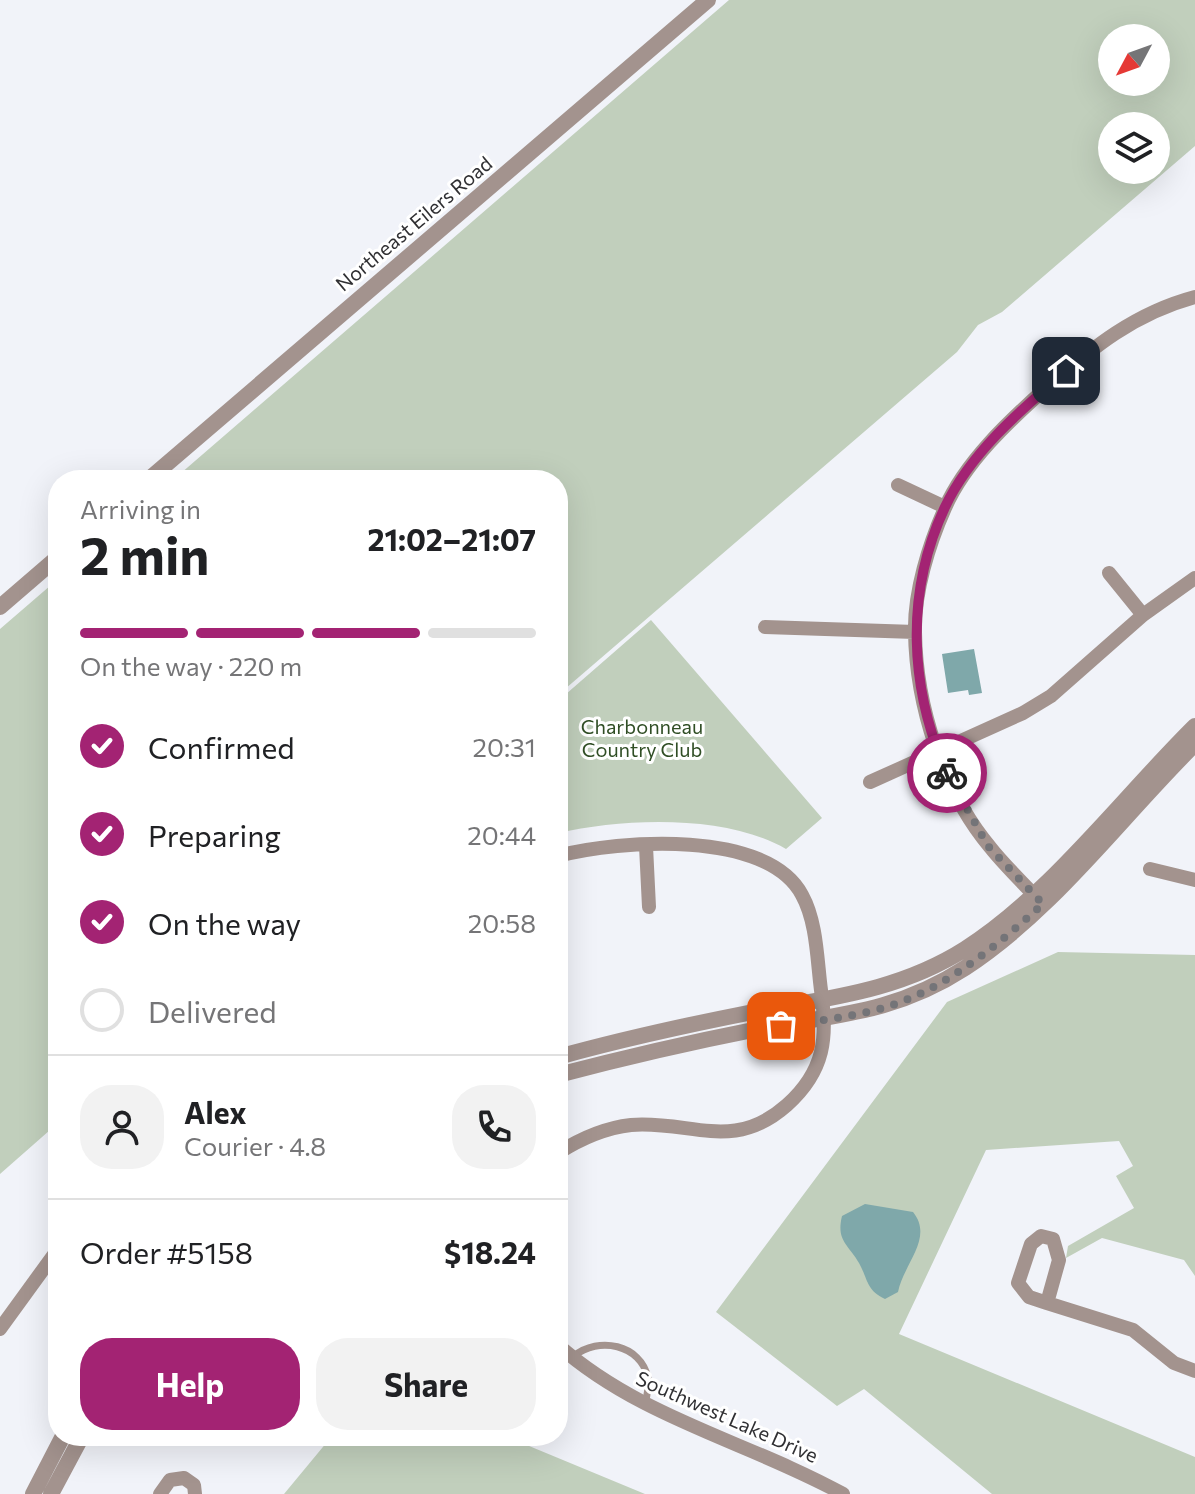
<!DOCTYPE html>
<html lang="en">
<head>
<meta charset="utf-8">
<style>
  body { margin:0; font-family:Commissioner,sans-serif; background:#f2f2f2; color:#202124; height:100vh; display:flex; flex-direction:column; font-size:30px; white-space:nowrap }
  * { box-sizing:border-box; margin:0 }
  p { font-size:26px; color:#757577 }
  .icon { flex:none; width:44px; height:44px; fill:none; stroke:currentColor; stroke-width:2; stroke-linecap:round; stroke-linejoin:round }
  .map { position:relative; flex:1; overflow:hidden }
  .panel { position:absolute; left:48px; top:470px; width:520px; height:976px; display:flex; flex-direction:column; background:#fff; border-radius:32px; box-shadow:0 8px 32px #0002 }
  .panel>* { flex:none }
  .needle { width:52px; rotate:229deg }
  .tools { position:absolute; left:1098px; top:24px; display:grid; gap:16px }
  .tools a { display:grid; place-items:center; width:72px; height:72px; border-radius:50%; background:#fff; box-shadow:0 8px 32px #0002; font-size:40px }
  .pin { position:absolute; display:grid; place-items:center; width:68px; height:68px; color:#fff; margin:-34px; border-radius:16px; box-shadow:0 4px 12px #0006 }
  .courier { position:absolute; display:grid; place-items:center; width:80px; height:80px; margin:-40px; border:6px solid #a32373; border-radius:50%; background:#fff; color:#222; box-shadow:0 2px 10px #0007 }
  .summary em { font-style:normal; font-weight:700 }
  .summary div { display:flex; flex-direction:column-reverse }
  .summary { display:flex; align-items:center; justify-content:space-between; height:136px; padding:0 32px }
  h1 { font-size:52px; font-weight:700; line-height:60px }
  .bar { display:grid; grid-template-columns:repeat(4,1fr); gap:12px 8px; align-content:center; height:96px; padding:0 32px }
  .bar i { height:10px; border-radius:6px; background:#e0e0e0 }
  .bar .current { background:#a32373 }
  .bar p { grid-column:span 4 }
  .line { display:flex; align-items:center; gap:20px; padding:0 32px; border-top:2px solid #e0e0e0 }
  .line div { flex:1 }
  .round { display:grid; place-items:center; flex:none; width:84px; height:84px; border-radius:32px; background:#f2f2f2 }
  ol { padding:0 32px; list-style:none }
  li { display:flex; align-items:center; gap:24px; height:88px }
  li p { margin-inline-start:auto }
  li .icon { padding:8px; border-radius:50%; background:#a32373; color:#fff; stroke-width:4 }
  li:last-child { color:#757577 }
  li i { width:44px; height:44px; border:4px solid #e0e0e0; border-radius:50% }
  .cta { display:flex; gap:16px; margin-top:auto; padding:16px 32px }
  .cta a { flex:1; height:92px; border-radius:32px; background:#a32373; color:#fff; font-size:32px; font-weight:700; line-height:92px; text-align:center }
  .cta a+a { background:#f2f2f2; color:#202124 }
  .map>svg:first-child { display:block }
  .green { fill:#c1cfbc; fill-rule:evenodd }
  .water { fill:#7fa8aa }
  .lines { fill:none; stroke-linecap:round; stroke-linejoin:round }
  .service { stroke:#a3938e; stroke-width:7 }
  .minor { stroke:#a3938e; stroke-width:14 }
  .tertiary { stroke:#a3938e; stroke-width:16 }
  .done { stroke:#747478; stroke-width:8; stroke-dasharray:0 14.4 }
  .route { stroke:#a32373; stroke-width:10 }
  .labels { text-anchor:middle; stroke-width:6; stroke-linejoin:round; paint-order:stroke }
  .street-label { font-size:20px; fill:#303033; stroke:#fff }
  .park-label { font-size:20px; fill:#304e25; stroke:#fff }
</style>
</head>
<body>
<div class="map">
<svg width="1195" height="1494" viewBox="0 0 1195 1494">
  <rect width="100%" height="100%" fill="#f1f3f9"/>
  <!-- green -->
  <path class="green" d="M 729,0 L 1195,0 L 1195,146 L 1002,312 L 978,325 L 957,352 L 558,695 L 558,480 L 173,480 ZM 1156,38 L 1156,82 L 1112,82 L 1112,38 ZM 1156,126 L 1156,170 L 1112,170 L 1112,126 Z
    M 58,579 L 58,1123 L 0,1174 L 0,629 Z
    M 651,620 L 822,818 L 786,849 C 726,814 624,818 558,833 L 558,701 Z
    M 1058,952 L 1195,955 L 1195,1276 L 1184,1260 L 1102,1238 L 1066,1258 L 1068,1246 L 1134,1208 L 1116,1176 L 1133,1166 L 1119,1141 L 986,1150 L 899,1334 L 1195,1457 L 1195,1494 L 992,1494 L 864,1389 L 837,1406 L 716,1312 L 947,1002 Z
    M 332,1436 L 505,1436 L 645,1494 L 284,1494 Z"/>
  <!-- water -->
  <path class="water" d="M 974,649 L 982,693 L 969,695 L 968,690 L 948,693 L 942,654 Z
    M 865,1204 L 913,1212 C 934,1238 904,1263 898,1292 L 885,1299 C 866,1290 868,1279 859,1263 C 848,1244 836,1241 842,1216 Z"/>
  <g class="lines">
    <!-- service -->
    <path class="service" d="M 574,1356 C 598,1336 641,1344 648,1378 C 649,1386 647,1396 645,1404"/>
    <!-- minor -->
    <path class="minor" d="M 898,485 L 945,507
      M 1109,573 L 1143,615
      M 765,627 L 915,632
      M 870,782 L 1023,713 L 1051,696 L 1143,615 L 1195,578
      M 646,846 L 649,907
      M 558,856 C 619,840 767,829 802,895 C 817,922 817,960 821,990 C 828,1037 825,1071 787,1105 C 733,1153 691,1120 631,1125 C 604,1128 580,1139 558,1153
      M 1150,869 L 1195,880
      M 1040,901 C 1023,883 1005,866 990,847 C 943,791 916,705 915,632 C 914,592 929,544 945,508 C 965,462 1009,421 1046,388 C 1093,347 1135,313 1195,297
      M 1041,1236 L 1053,1239 L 1059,1260 L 1047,1303 L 1029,1297 L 1018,1283 L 1031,1244 Z
      M 1047,1303 L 1133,1330 L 1174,1363 L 1195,1371
      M 0,1329 L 58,1249
      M 558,1345 C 640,1418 749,1442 843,1494
      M 160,1494 L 170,1480 L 184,1478 L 194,1485 L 195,1494"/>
    <!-- tertiary -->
    <path class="tertiary" d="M 148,480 L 708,0
      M 0,607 L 58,557
      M 558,1057 C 623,1039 687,1025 753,1012 C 828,998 899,991 965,949 C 1050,895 1123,797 1195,726
      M 558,1075 C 623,1058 687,1043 753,1030 C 832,1015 894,1014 965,968 C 1055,909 1120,818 1195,744
      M 33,1494 L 63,1436
      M 51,1494 L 82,1436"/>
  </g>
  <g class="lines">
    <!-- done -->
    <path class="done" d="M 781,1026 C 811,1022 842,1018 872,1011 C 939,995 994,948 1043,904 L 988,846 L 947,773"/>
    <!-- route -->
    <path class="route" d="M 947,773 C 909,688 905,592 945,507 C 971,452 1022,409 1066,371"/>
  </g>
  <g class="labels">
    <!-- street labels -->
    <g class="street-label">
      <text transform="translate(414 224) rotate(-40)" y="7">Northeast Eilers Road</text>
      <text transform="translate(727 1417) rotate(24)" y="7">Southwest Lake Drive</text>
    </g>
    <!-- park labels -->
    <g class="park-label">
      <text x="642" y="734">Charbonneau<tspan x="642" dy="23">Country Club</tspan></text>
    </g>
  </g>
</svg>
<div class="tools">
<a><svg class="needle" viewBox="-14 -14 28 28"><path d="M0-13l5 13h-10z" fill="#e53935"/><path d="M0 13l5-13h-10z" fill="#757577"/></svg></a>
<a><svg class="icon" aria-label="layers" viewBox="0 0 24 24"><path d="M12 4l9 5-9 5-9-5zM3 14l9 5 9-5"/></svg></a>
</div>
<div class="pin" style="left:781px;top:1026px;background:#ea580c"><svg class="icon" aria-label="bag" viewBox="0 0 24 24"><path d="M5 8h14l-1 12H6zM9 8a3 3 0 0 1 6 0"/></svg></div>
<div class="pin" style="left:1066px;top:371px;background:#1f2937"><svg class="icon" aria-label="home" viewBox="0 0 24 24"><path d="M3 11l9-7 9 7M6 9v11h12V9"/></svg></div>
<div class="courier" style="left:947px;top:773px"><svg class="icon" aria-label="bike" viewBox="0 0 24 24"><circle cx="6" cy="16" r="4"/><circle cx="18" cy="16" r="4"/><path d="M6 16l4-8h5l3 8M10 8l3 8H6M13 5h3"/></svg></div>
<section class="panel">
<div class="summary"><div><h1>2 min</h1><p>Arriving in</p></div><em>21:02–21:07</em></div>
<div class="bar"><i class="current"></i><i class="current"></i><i class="current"></i><i></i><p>On the way · 220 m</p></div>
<ol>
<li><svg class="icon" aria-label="check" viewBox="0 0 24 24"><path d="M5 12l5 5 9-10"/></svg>Confirmed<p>20:31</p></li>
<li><svg class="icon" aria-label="check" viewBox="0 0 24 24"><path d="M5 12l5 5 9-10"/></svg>Preparing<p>20:44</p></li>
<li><svg class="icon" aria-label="check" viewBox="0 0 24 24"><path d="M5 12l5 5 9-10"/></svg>On the way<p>20:58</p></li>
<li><i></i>Delivered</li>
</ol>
<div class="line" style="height:144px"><a class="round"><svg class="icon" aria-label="person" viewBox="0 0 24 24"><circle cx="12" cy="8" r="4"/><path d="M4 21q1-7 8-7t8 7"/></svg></a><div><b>Alex</b><p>Courier · 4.8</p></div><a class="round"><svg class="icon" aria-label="phone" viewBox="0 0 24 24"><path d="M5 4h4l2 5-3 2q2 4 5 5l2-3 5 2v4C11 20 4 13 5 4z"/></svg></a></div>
<div class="line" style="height:104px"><div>Order #5158</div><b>$18.24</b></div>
<div class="cta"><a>Help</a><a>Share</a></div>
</section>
</div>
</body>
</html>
